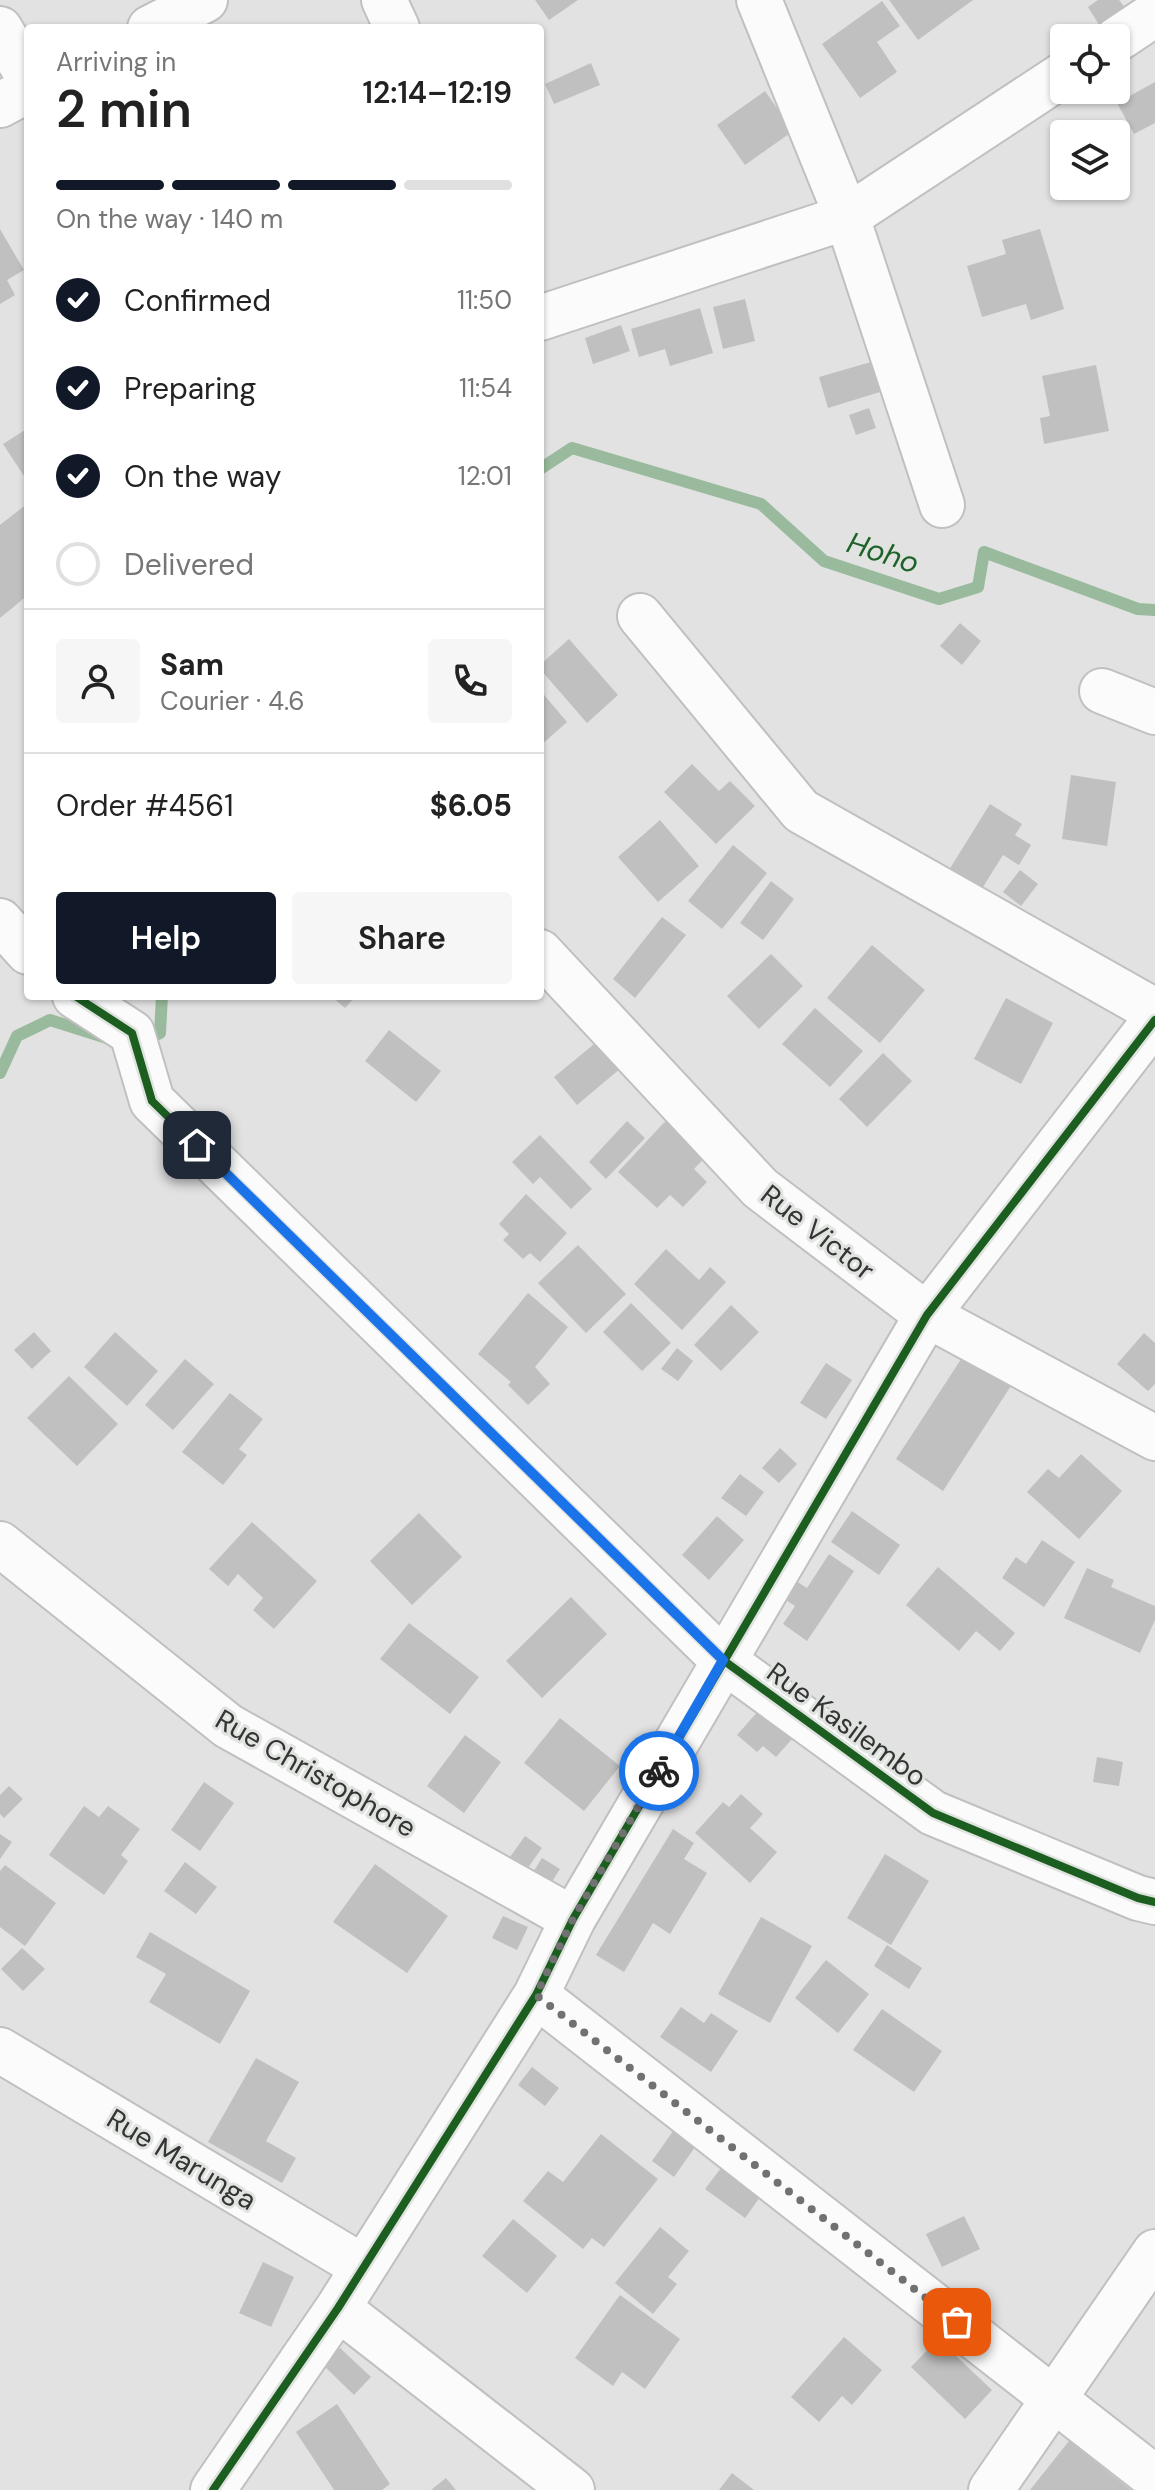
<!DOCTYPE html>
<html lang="en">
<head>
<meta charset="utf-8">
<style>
  body { margin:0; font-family:"DM Sans",sans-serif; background:#f6f6f6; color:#222; height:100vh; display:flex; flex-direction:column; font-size:30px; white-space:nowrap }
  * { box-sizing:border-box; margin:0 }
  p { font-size:26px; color:#767676 }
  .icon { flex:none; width:44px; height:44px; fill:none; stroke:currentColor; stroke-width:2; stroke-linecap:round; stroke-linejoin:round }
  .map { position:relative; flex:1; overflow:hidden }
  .sheet { position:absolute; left:24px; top:24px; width:520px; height:976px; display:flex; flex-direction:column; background:#fff; border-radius:8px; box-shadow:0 2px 6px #0004 }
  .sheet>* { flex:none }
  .buttons { position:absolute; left:1050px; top:24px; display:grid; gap:16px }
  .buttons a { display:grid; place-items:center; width:80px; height:80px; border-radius:8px; background:#fff; box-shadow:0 2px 6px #0004; font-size:40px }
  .pin { position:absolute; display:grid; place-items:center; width:68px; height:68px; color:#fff; margin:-34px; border-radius:16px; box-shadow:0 4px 12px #0006 }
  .courier { position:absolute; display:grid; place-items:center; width:80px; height:80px; margin:-40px; border:6px solid #1a73e8; border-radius:50%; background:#fff; color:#222; box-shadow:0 2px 10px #0007 }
  .head em { font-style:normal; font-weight:600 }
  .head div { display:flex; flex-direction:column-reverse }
  .head { display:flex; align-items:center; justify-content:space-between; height:136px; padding:0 32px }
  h1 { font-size:52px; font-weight:600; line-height:60px }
  .bar { display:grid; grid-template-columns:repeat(4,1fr); gap:12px 8px; align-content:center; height:96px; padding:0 32px }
  .bar i { height:10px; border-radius:6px; background:#e0e0e0 }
  .bar .on { background:#111827 }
  .bar p { grid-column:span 4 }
  .line { display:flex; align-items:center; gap:20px; padding:0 32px; border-top:2px solid #e0e0e0 }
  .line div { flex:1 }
  .round { display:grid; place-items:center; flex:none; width:84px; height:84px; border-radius:8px; background:#f6f6f6 }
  ol { padding:0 32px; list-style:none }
  li { display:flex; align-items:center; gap:24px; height:88px }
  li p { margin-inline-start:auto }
  li .icon { padding:8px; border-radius:50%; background:#111827; color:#fff; stroke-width:4 }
  li:last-child { color:#767676 }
  li i { width:44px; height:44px; border:4px solid #e0e0e0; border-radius:50% }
  .cta { display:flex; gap:16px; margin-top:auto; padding:16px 32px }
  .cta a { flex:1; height:92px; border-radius:8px; background:#111827; color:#fff; font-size:32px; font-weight:600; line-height:92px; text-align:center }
  .cta a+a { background:#f6f6f6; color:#222 }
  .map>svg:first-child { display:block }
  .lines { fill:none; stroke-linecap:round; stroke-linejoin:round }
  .stream { stroke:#99ba9c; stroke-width:12 }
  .building { fill:#c0c0c0 }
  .minor-casing { stroke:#c0c0c0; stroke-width:48 }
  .minor { stroke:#fafbfa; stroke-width:44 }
  .cycleway-casing { stroke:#e0e3e0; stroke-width:13 }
  .cycleway { stroke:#1b5e20; stroke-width:8 }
  .done { stroke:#707170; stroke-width:8; stroke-dasharray:0 14.4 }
  .route { stroke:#1a73e8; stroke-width:10 }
  .labels { text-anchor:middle; stroke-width:6; stroke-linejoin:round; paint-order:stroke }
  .street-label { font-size:28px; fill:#333433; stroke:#e0e3e0 }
  .water-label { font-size:30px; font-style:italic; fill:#1f622a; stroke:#e0e3e0 }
</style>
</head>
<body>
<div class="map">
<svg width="1155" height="2490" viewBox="0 0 1155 2490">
  <rect width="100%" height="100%" fill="#e1e2e1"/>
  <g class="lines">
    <!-- stream -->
    <path class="stream" d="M 540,469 L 572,448 L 761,504 L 824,561 L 939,599 L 978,587 L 984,552 L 1138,609 L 1155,610
      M 143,1041 L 160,1033 L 162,996
      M 0,1073 L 17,1036 L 50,1020 L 107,1038"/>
  </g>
  <!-- building -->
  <path class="building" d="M 535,0 L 578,0 L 549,20 Z
    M 889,0 L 973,0 L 918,40 Z
    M 1098,0 L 1119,0 L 1129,13 L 1103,31 L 1088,7 Z
    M 882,1 L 900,26 L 877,42 L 897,72 L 860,98 L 822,44 Z
    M 591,63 L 600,85 L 554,104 L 545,84 Z
    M 1155,82 L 1155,123 L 1134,134 L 1117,103 Z
    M 765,91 L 793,131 L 745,165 L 717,125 Z
    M 1064,139 L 1064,167 L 1054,142 Z
    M 1071,186 L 1107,186 L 1076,198 Z
    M 0,229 L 24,270 L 7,280 L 15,295 L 0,304 Z
    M 1040,229 L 1064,309 L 1031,320 L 1026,304 L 982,317 L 967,266 L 1006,254 L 1002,240 Z
    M 745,299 L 755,341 L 723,349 L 713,307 Z
    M 700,308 L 713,353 L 670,366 L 665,349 L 639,357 L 631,329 Z
    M 621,325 L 630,351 L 593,364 L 585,338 Z
    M 871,362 L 880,392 L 828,408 L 819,377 Z
    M 1096,365 L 1109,431 L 1044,444 L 1040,418 L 1050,416 L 1042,376 Z
    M 869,408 L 876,428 L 856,435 L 849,415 Z
    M 25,430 L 28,434 L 28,482 L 3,444 Z
    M 28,503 L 25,578 L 28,595 L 0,618 L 0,525 Z
    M 960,623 L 981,641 L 962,665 L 940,646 Z
    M 569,639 L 618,695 L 587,723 L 540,669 L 540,665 Z
    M 540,690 L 567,722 L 540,746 Z
    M 692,764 L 719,791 L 730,781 L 755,806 L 716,844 L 664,792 Z
    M 1071,775 L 1116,782 L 1107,846 L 1062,839 Z
    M 990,804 L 1022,824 L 1015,835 L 1031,845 L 1019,865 L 1003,855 L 981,890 L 949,870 Z
    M 660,820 L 699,866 L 658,902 L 618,857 Z
    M 733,845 L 767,873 L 722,929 L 688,901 Z
    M 1020,870 L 1038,884 L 1021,906 L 1003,892 Z
    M 771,881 L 794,899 L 763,940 L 740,923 Z
    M 662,917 L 686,935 L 635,998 L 613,979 Z
    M 872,945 L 925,990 L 880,1043 L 827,998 Z
    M 771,954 L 803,986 L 759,1029 L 727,996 Z
    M 331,996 L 356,996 L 345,1008 Z
    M 1006,998 L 1053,1023 L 1021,1084 L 974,1059 Z
    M 815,1008 L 863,1051 L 830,1087 L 782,1044 Z
    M 389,1030 L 441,1071 L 416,1102 L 365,1061 Z
    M 599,1040 L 621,1068 L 577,1105 L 554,1077 Z
    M 883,1053 L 912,1081 L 867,1127 L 839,1099 Z
    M 672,1114 L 711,1151 L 694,1169 L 707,1182 L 683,1207 L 670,1195 L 657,1208 L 618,1172 Z
    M 627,1121 L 645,1138 L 606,1179 L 589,1162 Z
    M 540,1135 L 592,1189 L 571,1209 L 540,1177 L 533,1184 L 512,1162 Z
    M 526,1194 L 567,1233 L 540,1262 L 530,1253 L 523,1259 L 503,1240 L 509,1234 L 499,1224 Z
    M 578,1245 L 626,1294 L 586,1333 L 538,1283 Z
    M 666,1249 L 699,1280 L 710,1267 L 726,1282 L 682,1330 L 634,1284 Z
    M 528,1293 L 568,1327 L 535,1367 L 550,1384 L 528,1405 L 508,1385 L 511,1382 L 478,1354 Z
    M 631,1303 L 671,1343 L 642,1371 L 603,1332 Z
    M 731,1305 L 759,1332 L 721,1371 L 694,1345 Z
    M 982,1327 L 1029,1358 L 943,1491 L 896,1459 Z
    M 34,1332 L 51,1351 L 32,1369 L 14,1350 Z
    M 115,1332 L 158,1371 L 127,1406 L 84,1367 Z
    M 1144,1333 L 1155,1343 L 1155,1384 L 1148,1391 L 1117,1364 Z
    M 677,1348 L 693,1361 L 678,1381 L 661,1369 Z
    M 185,1359 L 214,1384 L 173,1430 L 145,1405 Z
    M 826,1363 L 852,1380 L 826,1419 L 800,1403 Z
    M 69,1376 L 118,1424 L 77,1466 L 27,1418 Z
    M 230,1393 L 263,1419 L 239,1449 L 247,1455 L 223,1485 L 182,1452 Z
    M 780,1448 L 797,1464 L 779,1483 L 762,1468 Z
    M 1081,1454 L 1122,1491 L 1079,1539 L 1027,1492 L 1048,1469 L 1059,1478 Z
    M 740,1474 L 764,1492 L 746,1516 L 721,1498 Z
    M 852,1511 L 900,1545 L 879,1575 L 831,1542 Z
    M 419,1513 L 462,1557 L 412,1605 L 370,1561 Z
    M 717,1516 L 744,1540 L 709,1580 L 682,1555 Z
    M 252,1522 L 317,1581 L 274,1629 L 253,1610 L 263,1598 L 238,1574 L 228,1586 L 209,1569 Z
    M 1042,1540 L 1075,1562 L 1044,1607 L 1002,1578 L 1016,1557 L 1026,1564 Z
    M 829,1554 L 854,1571 L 807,1641 L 783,1624 L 795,1606 L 777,1594 L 788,1576 L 807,1588 Z
    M 938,1567 L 1015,1633 L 1000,1651 L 976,1631 L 959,1651 L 906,1605 Z
    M 1087,1568 L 1114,1580 L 1111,1587 L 1155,1606 L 1155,1620 L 1140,1653 L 1064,1618 Z
    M 571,1597 L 607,1634 L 542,1698 L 506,1661 Z
    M 409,1623 L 479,1677 L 450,1714 L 380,1659 Z
    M 760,1709 L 793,1738 L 776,1757 L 763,1746 L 757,1752 L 737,1735 Z
    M 560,1718 L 620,1766 L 584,1811 L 524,1763 Z
    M 465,1735 L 501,1762 L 464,1813 L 427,1786 Z
    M 1097,1757 L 1123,1762 L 1119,1786 L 1093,1782 Z
    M 204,1782 L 234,1803 L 200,1851 L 171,1830 Z
    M 9,1786 L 23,1799 L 4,1818 L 0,1814 L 0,1795 Z
    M 741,1794 L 763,1814 L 750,1828 L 777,1852 L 750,1883 L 695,1833 L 723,1802 L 729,1807 Z
    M 84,1806 L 99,1817 L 108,1806 L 140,1829 L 121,1855 L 128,1861 L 104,1895 L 49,1855 Z
    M 673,1829 L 694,1843 L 684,1859 L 707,1873 L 670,1934 L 653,1923 L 624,1972 L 596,1955 Z
    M 0,1834 L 12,1842 L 0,1859 Z
    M 525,1836 L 542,1848 L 527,1869 L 510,1857 Z
    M 885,1854 L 929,1881 L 891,1945 L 847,1918 Z
    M 542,1858 L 560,1869 L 545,1893 L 527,1882 Z
    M 185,1862 L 217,1887 L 196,1914 L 164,1891 Z
    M 375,1864 L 448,1916 L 407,1973 L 333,1922 Z
    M 5,1865 L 56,1903 L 25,1946 L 0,1927 L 0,1871 Z
    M 503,1916 L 528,1927 L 517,1950 L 492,1938 Z
    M 761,1917 L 812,1946 L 770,2023 L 718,1994 Z
    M 150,1932 L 250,1991 L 220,2044 L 149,2002 L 166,1974 L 136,1957 Z
    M 887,1945 L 922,1968 L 909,1989 L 874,1966 Z
    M 22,1948 L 45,1969 L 23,1991 L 1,1969 Z
    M 826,1960 L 869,1994 L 838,2033 L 795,1998 Z
    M 681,2007 L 704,2023 L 711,2013 L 738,2031 L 711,2072 L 660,2037 Z
    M 882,2009 L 942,2051 L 914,2092 L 853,2050 Z
    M 256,2058 L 299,2082 L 266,2141 L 296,2158 L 282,2183 L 208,2142 Z
    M 532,2067 L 559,2088 L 545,2106 L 518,2085 Z
    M 678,2124 L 700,2140 L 674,2177 L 652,2161 Z
    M 601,2134 L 658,2179 L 604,2247 L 592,2238 L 583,2249 L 523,2201 L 548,2171 L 563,2182 Z
    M 724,2164 L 763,2193 L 745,2218 L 705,2189 Z
    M 964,2216 L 980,2249 L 942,2267 L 926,2234 Z
    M 513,2219 L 557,2256 L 527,2293 L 482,2256 Z
    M 660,2227 L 689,2251 L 668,2277 L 677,2284 L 653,2314 L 615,2283 Z
    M 263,2262 L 294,2277 L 271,2327 L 239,2313 Z
    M 620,2295 L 680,2339 L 645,2389 L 622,2372 L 613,2386 L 575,2358 Z
    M 844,2337 L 882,2370 L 852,2405 L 842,2396 L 819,2422 L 791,2397 Z
    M 938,2339 L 992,2390 L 965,2419 L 911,2367 Z
    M 340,2348 L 371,2377 L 354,2395 L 323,2365 Z
    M 337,2404 L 390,2484 L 382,2490 L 334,2490 L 296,2432 Z
    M 1069,2441 L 1131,2490 L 1030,2490 Z
    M 732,2473 L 754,2490 L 719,2490 Z
    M 446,2478 L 456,2490 L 431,2490 Z"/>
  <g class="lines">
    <defs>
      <path id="minor" d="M 384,0 L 397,28
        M 759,0 L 847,217 L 942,505
        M 150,28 L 205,0
        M 0,29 L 28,76
        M 1116,40 L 1155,14
        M 0,105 L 28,90
        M 540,318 L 847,217 L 1064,74
        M 640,616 L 801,811 L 1155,1011
        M 1102,691 L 1155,712
        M 0,921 L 28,952
        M 540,952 L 760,1188 L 927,1315 L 1155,1438
        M 75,996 L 132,1033 L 152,1101 L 723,1660 L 933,1813 L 1138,1898 L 1155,1902
        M 0,1544 L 228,1726 L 573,1919
        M 536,1995 L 1155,2478
        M 0,2050 L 363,2267
        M 338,2308 L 572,2490
        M 213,2490 L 338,2308 L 536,1995 L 573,1919 L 927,1315 L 1155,1020
        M 991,2490 L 1155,2252"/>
    </defs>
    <!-- minor casing -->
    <use href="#minor" class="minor-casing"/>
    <!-- minor -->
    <use href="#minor" class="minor"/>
    <defs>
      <path id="cycleway" d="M 75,996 L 132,1033 L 152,1101 L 723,1660 L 933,1813 L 1138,1898 L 1155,1902
        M 213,2490 L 338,2308 L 536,1995 L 573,1919 L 927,1315 L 1155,1020"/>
    </defs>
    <!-- cycleway casing -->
    <use href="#cycleway" class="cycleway-casing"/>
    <!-- cycleway -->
    <use href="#cycleway" class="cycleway"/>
  </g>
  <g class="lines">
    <!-- done -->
    <path class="done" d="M 659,1771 L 573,1919 L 536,1995 L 957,2322"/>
    <!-- route -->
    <path class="route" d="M 197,1145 L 723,1660 L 659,1771"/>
  </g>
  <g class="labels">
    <!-- street labels -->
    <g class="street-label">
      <text transform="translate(818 1232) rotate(38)" y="10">Rue Victor</text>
      <text transform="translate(847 1724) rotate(36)" y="10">Rue Kasilembo</text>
      <text transform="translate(316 1773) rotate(30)" y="10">Rue Christophore</text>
      <text transform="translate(182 2159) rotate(31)" y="10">Rue Marunga</text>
    </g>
    <!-- water labels -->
    <g class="water-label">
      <text transform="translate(883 553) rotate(18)" y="10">Hoho</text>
    </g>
  </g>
</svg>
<div class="buttons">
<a><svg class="icon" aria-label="locate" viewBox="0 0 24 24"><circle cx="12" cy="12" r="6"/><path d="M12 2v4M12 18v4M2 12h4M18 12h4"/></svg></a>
<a><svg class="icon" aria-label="layers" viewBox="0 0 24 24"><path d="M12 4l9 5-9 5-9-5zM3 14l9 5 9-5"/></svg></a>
</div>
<div class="pin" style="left:957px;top:2322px;background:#ea580c"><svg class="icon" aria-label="bag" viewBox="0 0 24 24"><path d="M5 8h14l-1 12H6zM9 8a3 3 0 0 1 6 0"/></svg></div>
<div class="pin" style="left:197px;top:1145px;background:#1f2937"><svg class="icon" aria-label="home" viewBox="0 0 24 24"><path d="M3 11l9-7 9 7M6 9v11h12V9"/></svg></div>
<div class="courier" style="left:659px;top:1771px"><svg class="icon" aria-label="bike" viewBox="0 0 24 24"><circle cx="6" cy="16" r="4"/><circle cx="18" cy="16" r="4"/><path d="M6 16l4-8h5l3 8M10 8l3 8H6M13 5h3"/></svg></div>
<section class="sheet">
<div class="head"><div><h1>2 min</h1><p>Arriving in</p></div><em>12:14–12:19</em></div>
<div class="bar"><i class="on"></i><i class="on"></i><i class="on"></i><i></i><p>On the way · 140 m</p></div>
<ol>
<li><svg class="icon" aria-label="check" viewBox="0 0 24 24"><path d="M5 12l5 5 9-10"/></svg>Confirmed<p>11:50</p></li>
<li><svg class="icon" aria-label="check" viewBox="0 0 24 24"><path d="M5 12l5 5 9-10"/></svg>Preparing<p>11:54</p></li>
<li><svg class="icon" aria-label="check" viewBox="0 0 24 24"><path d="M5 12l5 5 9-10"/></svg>On the way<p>12:01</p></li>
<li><i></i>Delivered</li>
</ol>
<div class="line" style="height:144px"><a class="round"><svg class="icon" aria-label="person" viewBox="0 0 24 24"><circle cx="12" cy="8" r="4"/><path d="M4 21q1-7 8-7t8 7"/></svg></a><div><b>Sam</b><p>Courier · 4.6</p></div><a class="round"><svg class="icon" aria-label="phone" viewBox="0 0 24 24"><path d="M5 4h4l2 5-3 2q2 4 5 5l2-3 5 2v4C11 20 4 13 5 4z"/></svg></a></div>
<div class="line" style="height:104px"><div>Order #4561</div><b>$6.05</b></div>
<div class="cta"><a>Help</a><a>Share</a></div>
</section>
</div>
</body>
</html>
